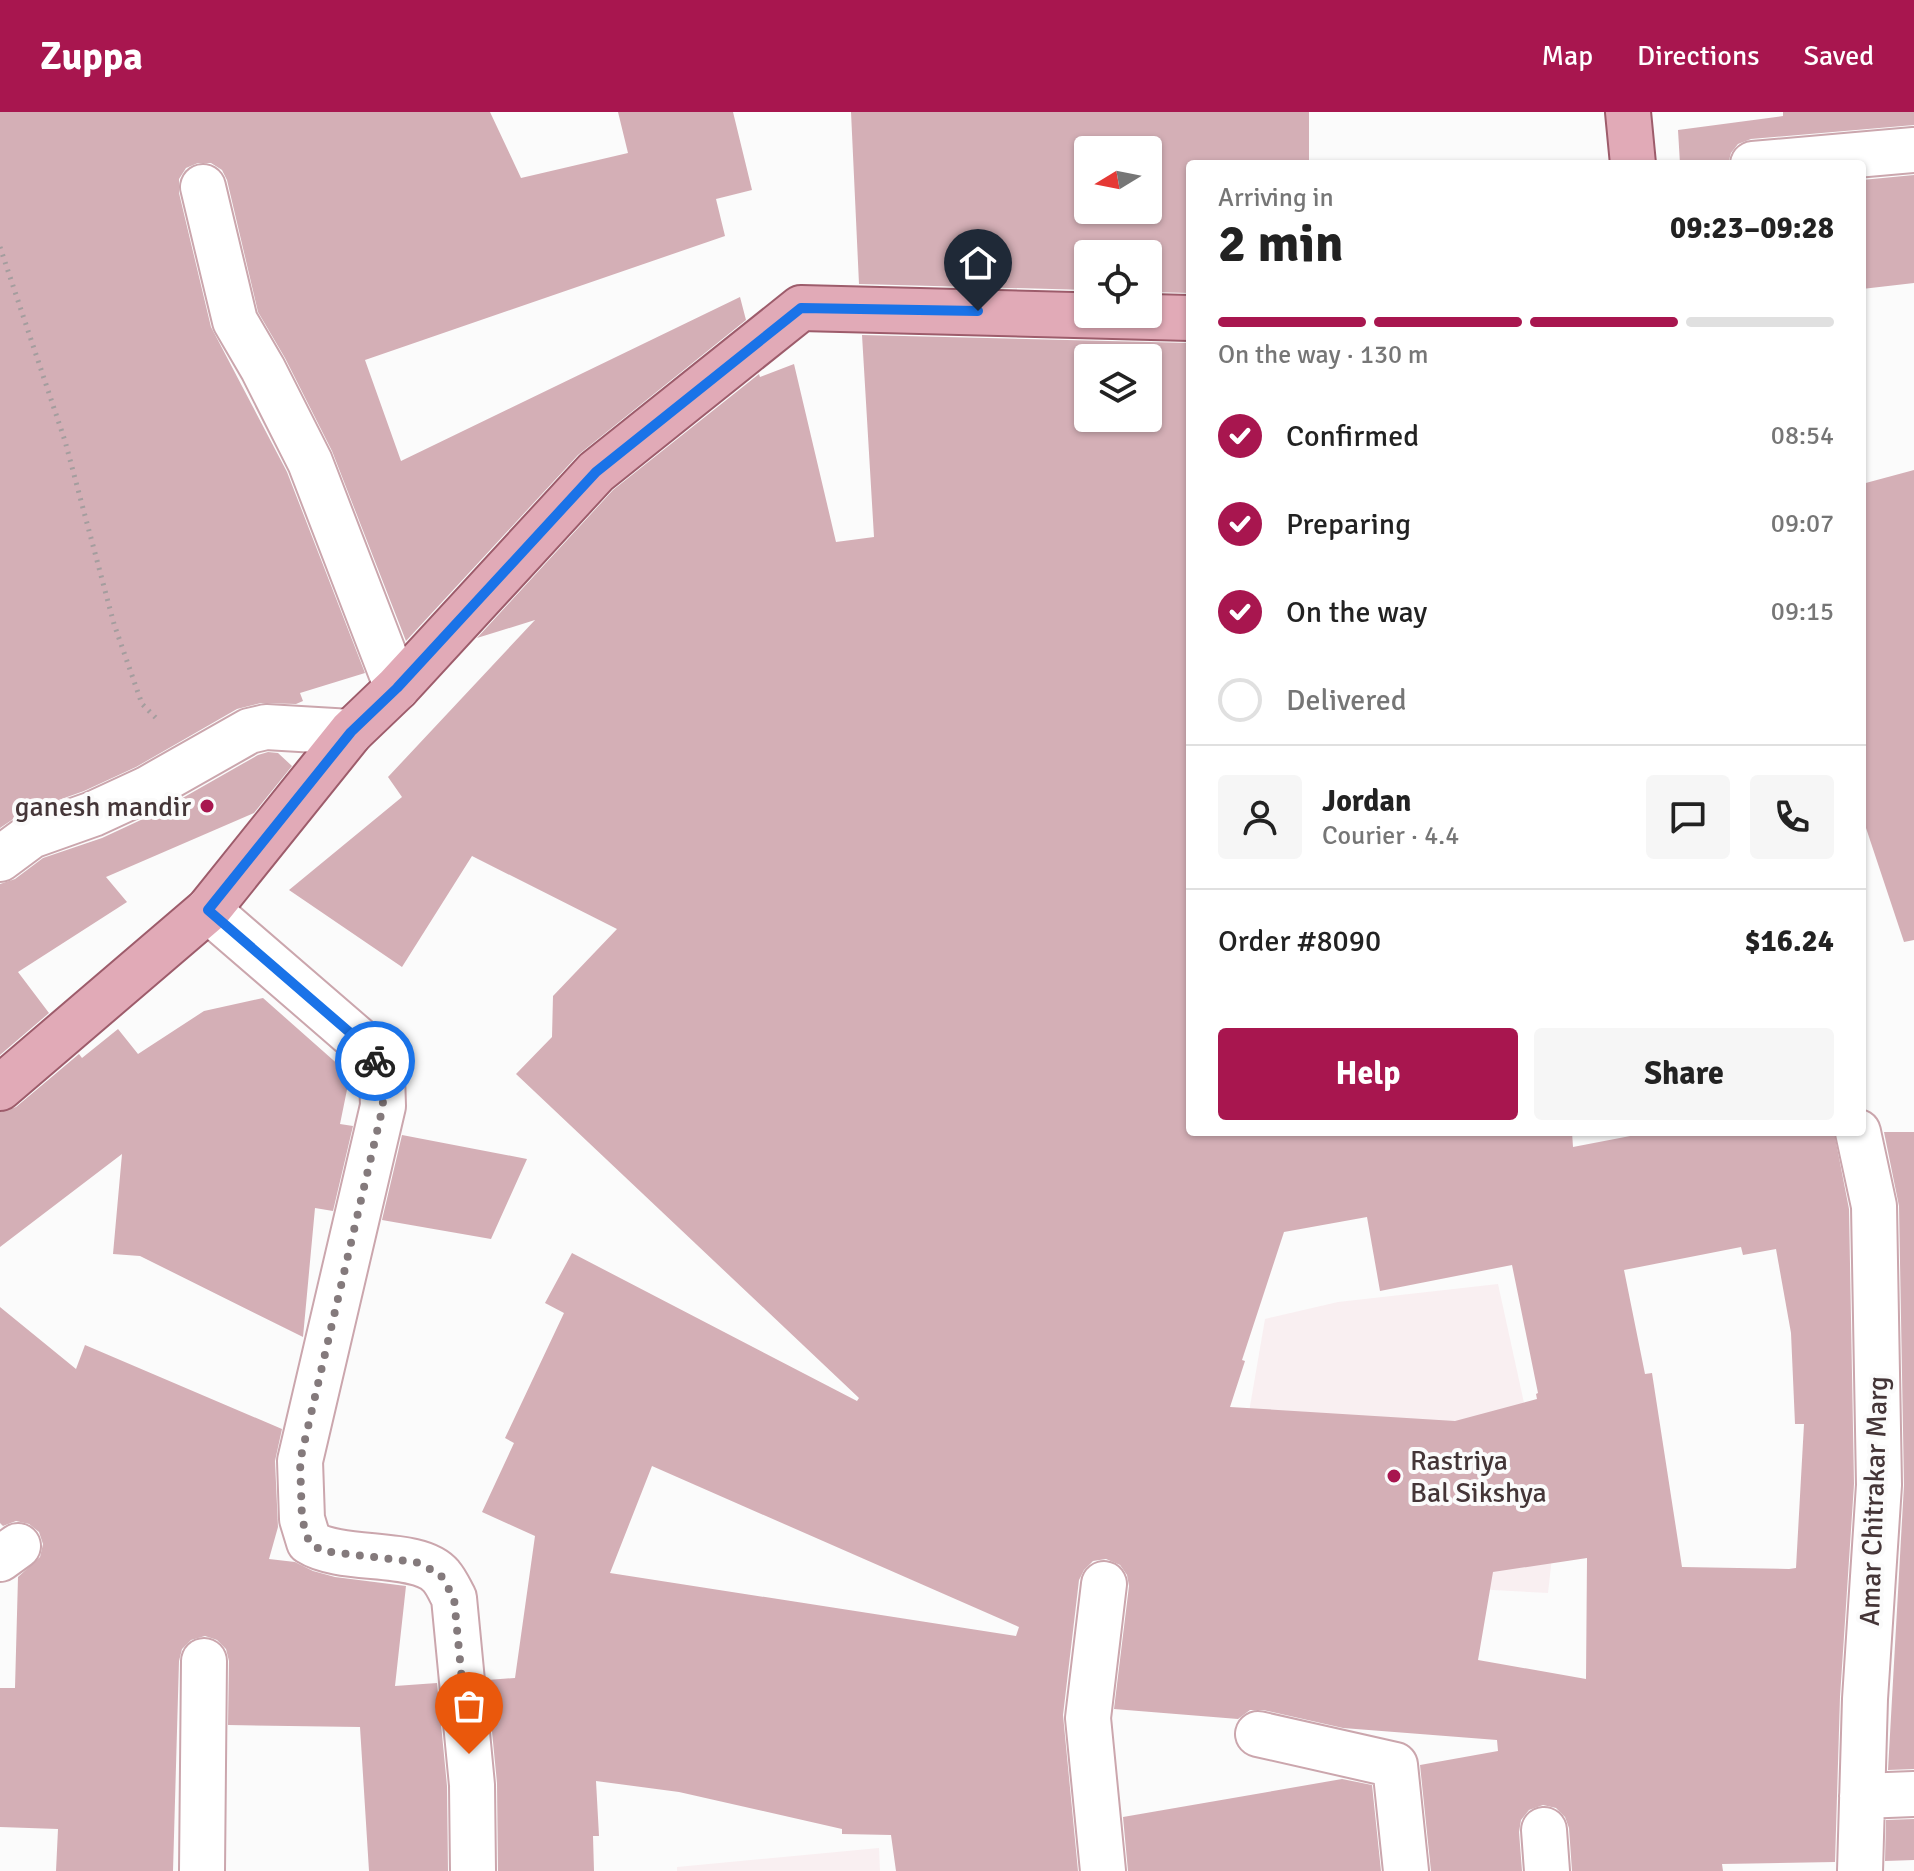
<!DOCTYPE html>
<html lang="en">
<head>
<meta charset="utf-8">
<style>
  body { margin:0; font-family:Signika,sans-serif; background:#f6f6f6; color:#222; height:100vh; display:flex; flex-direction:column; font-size:30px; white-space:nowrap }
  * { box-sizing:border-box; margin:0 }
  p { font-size:26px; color:#767676 }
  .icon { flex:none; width:44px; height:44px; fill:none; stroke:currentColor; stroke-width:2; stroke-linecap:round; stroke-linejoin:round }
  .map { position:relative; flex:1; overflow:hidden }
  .panel { position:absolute; left:1186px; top:48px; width:680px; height:976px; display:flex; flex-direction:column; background:#fff; border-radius:8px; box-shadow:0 2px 6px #0004 }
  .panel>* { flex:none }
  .needle { width:52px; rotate:260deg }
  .fabs { position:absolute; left:1074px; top:24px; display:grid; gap:16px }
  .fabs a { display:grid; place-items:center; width:88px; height:88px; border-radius:8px; background:#fff; box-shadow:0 2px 6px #0004; font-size:40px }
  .pin { position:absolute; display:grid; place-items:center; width:68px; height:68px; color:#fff; margin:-82px -34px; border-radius:50% 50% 50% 0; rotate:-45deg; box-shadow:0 0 8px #0007 }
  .pin .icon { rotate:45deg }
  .courier { position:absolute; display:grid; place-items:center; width:80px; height:80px; margin:-40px; border:6px solid #1a73e8; border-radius:50%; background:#fff; color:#222; box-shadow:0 2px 10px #0007 }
  .head em { font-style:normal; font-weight:700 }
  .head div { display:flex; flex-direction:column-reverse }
  .head { display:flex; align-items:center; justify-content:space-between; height:136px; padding:0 32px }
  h1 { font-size:52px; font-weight:700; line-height:60px }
  .bar { display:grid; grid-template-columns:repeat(4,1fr); gap:12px 8px; align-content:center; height:96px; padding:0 32px }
  .bar i { height:10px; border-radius:6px; background:#e0e0e0 }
  .bar .on { background:#a8164f }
  .bar p { grid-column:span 4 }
  .line { display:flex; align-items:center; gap:20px; padding:0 32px; border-top:2px solid #e0e0e0 }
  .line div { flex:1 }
  .round { display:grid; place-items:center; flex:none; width:84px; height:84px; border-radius:8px; background:#f6f6f6 }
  ol { padding:0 32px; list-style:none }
  li { display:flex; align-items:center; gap:24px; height:88px }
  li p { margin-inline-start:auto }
  li .icon { padding:8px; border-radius:50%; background:#a8164f; color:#fff; stroke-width:4 }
  li:last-child { color:#767676 }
  li i { width:44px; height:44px; border:4px solid #e0e0e0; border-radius:50% }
  .cta { display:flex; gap:16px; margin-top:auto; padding:16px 32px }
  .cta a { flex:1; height:92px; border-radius:8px; background:#a8164f; color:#fff; font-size:32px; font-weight:700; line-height:92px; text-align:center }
  .cta a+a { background:#f6f6f6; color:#222 }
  header { display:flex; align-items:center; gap:48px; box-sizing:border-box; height:112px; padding:0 40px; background:#a8164f; color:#fff }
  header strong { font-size:38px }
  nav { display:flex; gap:44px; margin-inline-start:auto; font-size:28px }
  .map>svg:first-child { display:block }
  .built { fill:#f9eff1 }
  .building { fill:#d4afb6; fill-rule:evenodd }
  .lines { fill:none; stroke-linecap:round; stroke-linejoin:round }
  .minor-casing { stroke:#cba6ad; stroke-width:48 }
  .major-casing { stroke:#9d5c6b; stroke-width:48 }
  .path { stroke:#a49d9e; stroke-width:5; stroke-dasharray:2 6; stroke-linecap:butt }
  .minor { stroke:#fff; stroke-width:44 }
  .major { stroke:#e1aab7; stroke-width:44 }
  .done { stroke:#847a7c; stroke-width:8; stroke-dasharray:0 14.4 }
  .route { stroke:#1a73e8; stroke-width:10 }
  .poi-dot { fill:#a8164f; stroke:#fbfbfb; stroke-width:3 }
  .labels { text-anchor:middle; stroke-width:8; stroke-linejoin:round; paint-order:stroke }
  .poi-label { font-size:28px; fill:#443537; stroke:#fbfbfb; text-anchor:end }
  .street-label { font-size:28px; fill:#443537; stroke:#fbfbfb }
</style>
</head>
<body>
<header>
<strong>Zuppa</strong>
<nav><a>Map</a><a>Directions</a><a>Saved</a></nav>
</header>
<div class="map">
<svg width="1914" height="1759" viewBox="0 0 1914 1759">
  <rect width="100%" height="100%" fill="#fbfbfb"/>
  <!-- built -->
  <path class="built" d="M 1498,1172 L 1554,1428 L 1548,1481 L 1247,1465 L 1249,1300 L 1265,1207 L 1338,1190 Z
    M 879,1736 L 880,1759 L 677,1759 L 677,1755 Z"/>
  <!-- building -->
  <path class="building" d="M 0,0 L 490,0 L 521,66 L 628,41 L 618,0 L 733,0 L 752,78 L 716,87 L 725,124 L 365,248 L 401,349 L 740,185 L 746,208 L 578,343 L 406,529 L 332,339 L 285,246 L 258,200 L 227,68 L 222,58 L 211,51 L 198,51 L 186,56 L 179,67 L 179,81 L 211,215 L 287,360 L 365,561 L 300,581 L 303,589 L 296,592 L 261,591 L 237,597 L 136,655 L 84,679 L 22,701 L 0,716 Z
    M 851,0 L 1309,0 L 1309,52 L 1190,52 L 1190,181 L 1148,180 L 1148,142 L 1088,142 L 1088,178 L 859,172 ZM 1088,38 L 1148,38 L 1148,98 L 1088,98 Z
    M 1783,0 L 1914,0 L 1914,13 L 1751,27 L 1738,32 L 1731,41 L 1728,52 L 1680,52 L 1678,18 L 1783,4 Z
    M 1914,63 L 1914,171 L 1862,177 L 1862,68 Z
    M 862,223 L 1190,231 L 1190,1020 L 1572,1020 L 1573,1035 L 1651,1020 L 1834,1020 L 1849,1097 L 1854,1372 L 1840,1585 L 1835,1750 L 1722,1752 L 1723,1759 L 1572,1759 L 1569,1716 L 1565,1705 L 1556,1696 L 1543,1693 L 1529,1698 L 1521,1708 L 1519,1720 L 1522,1759 L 1431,1759 L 1420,1653 L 1498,1639 L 1497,1628 L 1343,1616 L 1263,1598 L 1250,1598 L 1238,1607 L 1114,1597 L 1129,1474 L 1127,1463 L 1120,1453 L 1106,1447 L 1093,1449 L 1084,1458 L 1079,1468 L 1063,1603 L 1078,1759 L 896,1759 L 891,1723 L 842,1722 L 842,1717 L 679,1680 L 596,1669 L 599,1724 L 593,1724 L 594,1759 L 498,1759 L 497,1671 L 487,1568 L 515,1566 L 535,1424 L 482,1400 L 514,1331 L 505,1326 L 564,1201 L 545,1191 L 572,1141 L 857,1289 L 859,1286 L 516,962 L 552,925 L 553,884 L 617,817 L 472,744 L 402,855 L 289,778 L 402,685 L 388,665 L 535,508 L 477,526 L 613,378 L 759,262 L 760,265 L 794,252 L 836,430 L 874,425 ZM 1088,246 L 1148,246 L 1148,306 L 1088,306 ZM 1367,1105 L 1380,1179 L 1512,1153 L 1538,1281 L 1536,1282 L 1537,1287 L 1455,1309 L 1230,1295 L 1245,1249 L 1242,1248 L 1284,1120 ZM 1741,1135 L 1743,1143 L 1776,1137 L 1791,1221 L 1795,1312 L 1804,1312 L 1796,1456 L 1789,1457 L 1682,1455 L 1652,1261 L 1645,1262 L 1624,1158 ZM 652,1354 L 1019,1515 L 1016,1524 L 610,1461 ZM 1587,1446 L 1586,1567 L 1478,1548 L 1493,1460 Z
    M 1914,358 L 1914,828 L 1904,830 L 1862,704 L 1862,372 Z
    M 268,640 L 278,641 L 292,654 L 254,701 L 106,765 L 127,790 L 18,860 L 49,901 L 0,943 L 0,772 L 15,767 L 43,746 L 102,726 L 158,700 L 258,643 Z
    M 263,886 L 350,963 L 340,1012 L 353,1014 L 333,1099 L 315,1096 L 303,1225 L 140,1144 L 113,1142 L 122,1042 L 0,1135 L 0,1000 L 16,995 L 79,942 L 82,946 L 118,917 L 138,942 L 204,899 Z
    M 1884,1020 L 1914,1020 L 1914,1657 L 1888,1658 L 1904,1373 L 1899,1094 Z
    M 402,1023 L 527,1047 L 491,1127 L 382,1108 Z
    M 0,1195 L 76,1257 L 85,1233 L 282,1317 L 275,1349 L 278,1415 L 269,1447 L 295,1450 L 313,1459 L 335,1465 L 406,1474 L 395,1574 L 437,1571 L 447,1674 L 448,1759 L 369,1759 L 360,1615 L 228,1613 L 229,1549 L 226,1537 L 217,1528 L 205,1524 L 191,1528 L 182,1537 L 179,1549 L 173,1759 L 56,1759 L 58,1717 L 0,1715 L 0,1576 L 15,1576 L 18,1465 L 40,1445 L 43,1432 L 39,1420 L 29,1412 L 16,1409 L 3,1414 L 0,1411 Z
    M 1342,1667 L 1372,1673 L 1381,1759 L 1128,1759 L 1123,1705 Z
    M 1914,1707 L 1914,1748 L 1885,1749 L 1886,1708 Z"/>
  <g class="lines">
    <defs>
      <path id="minor" d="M 1753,52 L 1914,38
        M 203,75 L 235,209 L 263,257 L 310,350 L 397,576
        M 0,747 L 31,724 L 93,702 L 147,677 L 249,619 L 266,615 L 351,620
        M 208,798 L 370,938 L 382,963 L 383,994 L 300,1349 L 302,1407 L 309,1430 C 342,1451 419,1437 441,1464 C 447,1471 450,1479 454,1486 L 472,1673 L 473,1759
        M 1858,1020 L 1874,1094 L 1879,1373 L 1865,1587 L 1860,1759
        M 0,1447 L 18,1434
        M 1258,1622 L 1395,1653 L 1406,1759
        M 1862,1684 L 1914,1682
        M 1544,1718 L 1547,1759
        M 202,1759 L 204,1549
        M 1103,1759 L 1088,1606 L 1104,1472"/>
      <path id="major" d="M 1628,0 L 1633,52
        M 0,976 L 208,798 L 351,620 L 397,576 L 596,360 L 801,196 L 1190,206"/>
    </defs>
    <!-- minor casing -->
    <use href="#minor" class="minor-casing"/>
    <!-- major casing -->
    <use href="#major" class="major-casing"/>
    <!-- path -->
    <path class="path" d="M 0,135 L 65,329 L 114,512 L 142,592 L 156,606"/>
    <!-- minor -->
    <use href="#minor" class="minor"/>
    <!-- major -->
    <use href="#major" class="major"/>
  </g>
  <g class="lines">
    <!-- done -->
    <path class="done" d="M 375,949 L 382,963 L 383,994 L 300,1349 L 302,1407 L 309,1430 L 322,1439 L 416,1450 L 440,1462 L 454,1486 L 469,1642"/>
    <!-- route -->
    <path class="route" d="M 375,949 L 370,938 L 208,798 L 351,620 L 397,576 L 596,360 L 801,196 L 978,199"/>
  </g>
  <!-- markers -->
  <g class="poi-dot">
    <circle cx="207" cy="694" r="8"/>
    <circle cx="1394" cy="1364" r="8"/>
  </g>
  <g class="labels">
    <!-- poi labels -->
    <g class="poi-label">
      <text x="191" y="704">ganesh mandir</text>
      <text x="1410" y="1358" text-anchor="start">Rastriya<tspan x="1410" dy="32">Bal Sikshya</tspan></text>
    </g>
    <!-- street labels -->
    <g class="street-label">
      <text transform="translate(1873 1389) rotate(-88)" y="10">Amar Chitrakar Marg</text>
    </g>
  </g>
</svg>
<div class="fabs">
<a><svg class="needle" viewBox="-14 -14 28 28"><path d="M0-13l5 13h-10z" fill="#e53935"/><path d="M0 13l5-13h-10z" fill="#767676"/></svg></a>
<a><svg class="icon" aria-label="locate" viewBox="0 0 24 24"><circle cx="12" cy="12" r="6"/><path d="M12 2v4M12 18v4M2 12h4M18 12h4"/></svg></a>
<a><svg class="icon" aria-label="layers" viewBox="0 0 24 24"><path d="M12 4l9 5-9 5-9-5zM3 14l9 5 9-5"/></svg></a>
</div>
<div class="pin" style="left:469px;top:1642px;background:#ea580c"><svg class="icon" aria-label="bag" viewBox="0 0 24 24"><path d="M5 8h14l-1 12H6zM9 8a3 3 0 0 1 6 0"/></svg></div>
<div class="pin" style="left:978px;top:199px;background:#1f2937"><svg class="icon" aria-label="home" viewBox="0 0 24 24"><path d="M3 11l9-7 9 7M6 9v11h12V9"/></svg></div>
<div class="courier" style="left:375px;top:949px"><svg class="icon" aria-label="bike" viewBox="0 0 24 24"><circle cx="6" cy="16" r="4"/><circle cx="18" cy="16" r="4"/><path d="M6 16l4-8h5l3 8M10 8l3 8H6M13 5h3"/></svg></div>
<section class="panel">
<div class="head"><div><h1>2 min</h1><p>Arriving in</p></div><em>09:23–09:28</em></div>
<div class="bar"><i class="on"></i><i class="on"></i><i class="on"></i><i></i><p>On the way · 130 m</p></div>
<ol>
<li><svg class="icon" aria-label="check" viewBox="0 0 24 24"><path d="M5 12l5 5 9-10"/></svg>Confirmed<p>08:54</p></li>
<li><svg class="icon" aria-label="check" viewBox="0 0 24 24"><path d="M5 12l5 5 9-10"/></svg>Preparing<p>09:07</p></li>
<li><svg class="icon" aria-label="check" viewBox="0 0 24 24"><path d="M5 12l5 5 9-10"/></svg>On the way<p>09:15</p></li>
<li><i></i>Delivered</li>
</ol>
<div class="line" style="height:144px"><a class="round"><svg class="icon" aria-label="person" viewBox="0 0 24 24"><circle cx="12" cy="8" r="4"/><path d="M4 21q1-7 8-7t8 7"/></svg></a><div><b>Jordan</b><p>Courier · 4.4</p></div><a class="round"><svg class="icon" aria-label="chat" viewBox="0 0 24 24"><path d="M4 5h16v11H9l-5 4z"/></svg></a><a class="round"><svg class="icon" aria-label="phone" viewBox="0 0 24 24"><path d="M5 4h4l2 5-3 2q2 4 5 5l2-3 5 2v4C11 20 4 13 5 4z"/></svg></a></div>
<div class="line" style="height:104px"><div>Order #8090</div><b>$16.24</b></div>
<div class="cta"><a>Help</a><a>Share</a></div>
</section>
</div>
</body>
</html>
